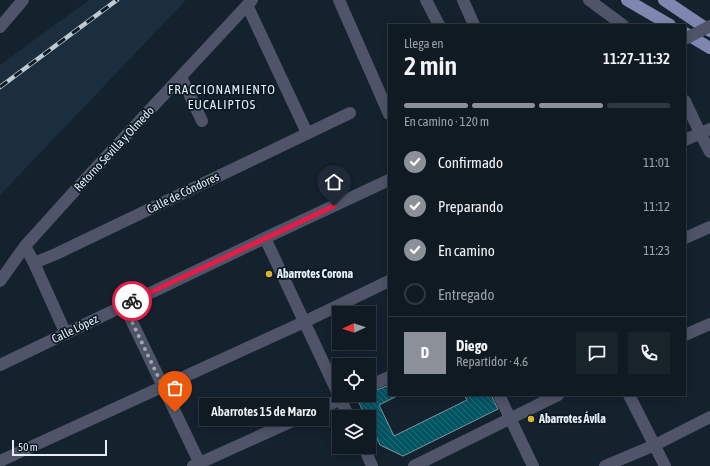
<!DOCTYPE html>
<html lang="es">
<head>
<meta charset="utf-8">
<style>
  body { margin:0; font-family:"Asap Condensed",sans-serif; background:#18232a; color:#f1f3f6; height:100vh; display:flex; flex-direction:column; font-size:15px; white-space:nowrap }
  * { box-sizing:border-box; margin:0 }
  p { font-size:13px; color:#9ba1a5 }
  .icon { flex:none; width:22px; height:22px; fill:none; stroke:currentColor; stroke-width:2; stroke-linecap:round; stroke-linejoin:round }
  .map { position:relative; flex:1; overflow:hidden }
  .drawer { position:absolute; left:388px; top:24px; width:298px; height:372px; display:flex; flex-direction:column; background:#0f1a22; border-radius:0px; box-shadow:0 2px 10px #0003,0 0 0 1px #2f3840 }
  .drawer>* { flex:none }
  .needle { width:26px; rotate:266deg }
  .controls { position:absolute; left:332px; top:306px; display:grid; gap:8px }
  .controls a { display:grid; place-items:center; width:44px; height:44px; border-radius:0px; background:#0f1a22; box-shadow:0 2px 10px #0003,0 0 0 1px #2f3840; font-size:20px }
  .scale { position:absolute; left:12px; bottom:10px; width:95px; box-sizing:border-box; padding-left:4px; border:2px solid #e5eef6; border-top:0; font-size:11px; line-height:14px; white-space:nowrap; color:#e5eef6; -webkit-text-stroke:3px #0b1924; paint-order:stroke }
  .pin { position:absolute; display:grid; place-items:center; width:34px; height:34px; color:#fff; margin:-41px -17px; border-radius:50% 50% 50% 0; rotate:-45deg; box-shadow:0 0 4px #0007 }
  .pin .icon { rotate:45deg }
  .courier { position:absolute; display:grid; place-items:center; width:40px; height:40px; margin:-20px; border:3px solid #e11d48; border-radius:50%; background:#fff; color:#222; box-shadow:0 1px 5px #0007 }
  .bubble { position:absolute; height:28px; border-radius:0px; background:#0f1a22; box-shadow:0 2px 10px #0003,0 0 0 1px #2f3840; font-size:13px; font-weight:600; line-height:28px; text-align:center }
  .headline em { font-style:normal; font-weight:600 }
  .headline div { display:flex; flex-direction:column-reverse }
  .headline { display:flex; align-items:center; justify-content:space-between; height:68px; padding:0 16px }
  h1 { font-size:26px; font-weight:600; line-height:30px }
  .bar { display:grid; grid-template-columns:repeat(4,1fr); gap:6px 4px; align-content:center; height:48px; padding:0 16px }
  .bar i { height:5px; border-radius:3px; background:#2f3840 }
  .bar .on { background:#8c9099 }
  .bar p { grid-column:span 4 }
  .line { display:flex; align-items:center; gap:10px; padding:0 16px; border-top:1px solid #2f3840 }
  .line div { flex:1 }
  .round { display:grid; place-items:center; flex:none; width:42px; height:42px; border-radius:0px; background:#18232a }
  ol { padding:0 16px; list-style:none }
  li { display:flex; align-items:center; gap:12px; height:44px }
  li p { margin-inline-start:auto }
  li .icon { padding:4px; border-radius:50%; background:#8c9099; color:#fff; stroke-width:4 }
  li:last-child { color:#9ba1a5 }
  li i { width:22px; height:22px; border:2px solid #2f3840; border-radius:50% }
  .map>svg:first-child { display:block }
  .built { fill:#1a2e3e }
  .building { fill:url(#building-back-hatch); stroke:#7d969c }
  .lines { fill:none; stroke-linecap:round; stroke-linejoin:round }
  .minor { stroke:#4f5468; stroke-width:12 }
  .major { stroke:#7e87af; stroke-width:12 }
  .rail-casing { stroke:#bfc9d1; stroke-width:4.5 }
  .rail { stroke:#0b1924; stroke-width:3; stroke-dasharray:9; stroke-linecap:butt }
  .minor-bridge { stroke:#4f5468; stroke-width:12 }
  .done { stroke:#9ca7b0; stroke-width:4; stroke-dasharray:0 7.2 }
  .route { stroke:#e11d48; stroke-width:5 }
  .poi-dot { fill:#dbb233; stroke:#0b1924; stroke-width:1.5 }
  .labels { text-anchor:middle; stroke-width:3.5; stroke-linejoin:round; paint-order:stroke }
  .street-label { font-size:12px; fill:#e5eef6; stroke:#0b1924 }
  .poi-label { font-size:12px; font-weight:bold; fill:#e5eef6; stroke:#0b1924; text-anchor:start }
  .neighbourhood-label { font-size:13px; letter-spacing:1px; fill:#e5eef6; stroke:#0b1924 }
</style>
</head>
<body>
<div class="map">
<svg width="710" height="466" viewBox="0 0 710 466">
  <defs>
    <pattern id="building-back-hatch" width="6" height="6" patternUnits="userSpaceOnUse"><rect width="6" height="6" fill="#005563"/><path d="M-1 5l2 2M0 0l6 6M5-1l2 2" fill="none" stroke="#256e7a"/></pattern>
  </defs>
  <rect width="100%" height="100%" fill="#14222e"/>
  <!-- built -->
  <path class="built" d="M 89,0 L 186,0 L 0,195 L 0,65 Z"/>
  <!-- building -->
  <path class="building" d="M 389,385 L 389,395 L 399,395 L 379,405 L 394,436 L 467,400 L 464,395 L 491,395 L 498,409 L 403,456 L 380,445 L 369,422 L 369,417 L 366,417 L 357,399 L 365,395 L 369,395 L 369,393 Z"/>
  <g class="lines">
    <!-- minor -->
    <path class="minor" d="M 339,0 L 389,114
      M 426,0 L 439,25
      M 463,0 L 474,25
      M 589,0 L 623,25
      M 247,5 L 307,133
      M 0,27 L 23,0
      M 181,77 L 202,121
      M 685,101 L 700,133 L 710,152
      M 685,140 L 710,129
      M 265,238 L 349,417
      M 685,238 L 710,227
      M 25,246 L 34,263 L 56,254 L 350,113
      M 34,263 L 66,334
      M 0,281 L 25,246 L 80,185 L 252,0
      M 124,305 L 201,466
      M 685,335 L 710,324
      M 0,365 L 265,238 L 389,180
      M 369,386 L 389,377
      M 499,395 L 533,466
      M 629,395 L 665,466
      M 364,447 L 372,466
      M 0,461 L 304,322 L 389,281
      M 193,466 L 350,395
      M 414,466 L 558,395
      M 605,466 L 655,445 L 710,417"/>
    <!-- major -->
    <path class="major" d="M 627,0 L 670,25
      M 664,0 L 710,31
      M 685,33 L 710,48"/>
    <defs>
      <path id="rail" d="M 0,87 L 117,0"/>
    </defs>
    <!-- rail casing -->
    <use href="#rail" class="rail-casing"/>
    <!-- rail -->
    <use href="#rail" class="rail"/>
    <!-- minor-bridge -->
    <path class="minor-bridge" d="M 685,39 L 710,26"/>
  </g>
  <g class="lines">
    <!-- done -->
    <path class="done" d="M 132,301 L 124,305 L 175,412"/>
    <!-- route -->
    <path class="route" d="M 132,301 L 334,206"/>
  </g>
  <!-- markers -->
  <g class="poi-dot">
    <circle cx="269" cy="274" r="4"/>
    <circle cx="531" cy="419" r="4"/>
  </g>
  <g class="labels">
    <!-- street labels -->
    <g class="street-label">
      <text transform="translate(114 149) rotate(-47)" y="4">Retorno Sevilla y Olmedo</text>
      <text transform="translate(183 193) rotate(-26)" y="4">Calle de Cóndores</text>
      <text transform="translate(75 329) rotate(-26)" y="4">Calle López</text>
    </g>
    <!-- poi labels -->
    <g class="poi-label">
      <text x="277" y="278">Abarrotes Corona</text>
      <text x="539" y="423">Abarrotes Ávila</text>
    </g>
    <!-- neighbourhood labels -->
    <g class="neighbourhood-label">
      <text x="222" y="94">FRACCIONAMIENTO<tspan x="222" dy="15">EUCALIPTOS</tspan></text>
    </g>
  </g>
</svg>
<div class="controls">
<a><svg class="needle" viewBox="-14 -14 28 28"><path d="M0-13l5 13h-10z" fill="#e53935"/><path d="M0 13l5-13h-10z" fill="#9ba1a5"/></svg></a>
<a><svg class="icon" aria-label="locate" viewBox="0 0 24 24"><circle cx="12" cy="12" r="6"/><path d="M12 2v4M12 18v4M2 12h4M18 12h4"/></svg></a>
<a><svg class="icon" aria-label="layers" viewBox="0 0 24 24"><path d="M12 4l9 5-9 5-9-5zM3 14l9 5 9-5"/></svg></a>
</div>
<div class="scale">50 m</div>
<div class="pin" style="left:175px;top:412px;background:#ea580c"><svg class="icon" aria-label="bag" viewBox="0 0 24 24"><path d="M5 8h14l-1 12H6zM9 8a3 3 0 0 1 6 0"/></svg></div>
<div class="pin" style="left:334px;top:206px;background:#1f2937"><svg class="icon" aria-label="home" viewBox="0 0 24 24"><path d="M3 11l9-7 9 7M6 9v11h12V9"/></svg></div>
<div class="courier" style="left:132px;top:301px"><svg class="icon" aria-label="bike" viewBox="0 0 24 24"><circle cx="6" cy="16" r="4"/><circle cx="18" cy="16" r="4"/><path d="M6 16l4-8h5l3 8M10 8l3 8H6M13 5h3"/></svg></div>
<div class="bubble" style="left:199px;top:398px;width:130px">Abarrotes 15 de Marzo</div>
<section class="drawer">
<div class="headline"><div><h1>2 min</h1><p>Llega en</p></div><em>11:27–11:32</em></div>
<div class="bar"><i class="on"></i><i class="on"></i><i class="on"></i><i></i><p>En camino · 120 m</p></div>
<ol>
<li><svg class="icon" aria-label="check" viewBox="0 0 24 24"><path d="M5 12l5 5 9-10"/></svg>Confirmado<p>11:01</p></li>
<li><svg class="icon" aria-label="check" viewBox="0 0 24 24"><path d="M5 12l5 5 9-10"/></svg>Preparando<p>11:12</p></li>
<li><svg class="icon" aria-label="check" viewBox="0 0 24 24"><path d="M5 12l5 5 9-10"/></svg>En camino<p>11:23</p></li>
<li><i></i>Entregado</li>
</ol>
<div class="line" style="height:72px"><b class="round" style="background:#8c9099;color:#fff">D</b><div><b>Diego</b><p>Repartidor · 4.6</p></div><a class="round"><svg class="icon" aria-label="chat" viewBox="0 0 24 24"><path d="M4 5h16v11H9l-5 4z"/></svg></a><a class="round"><svg class="icon" aria-label="phone" viewBox="0 0 24 24"><path d="M5 4h4l2 5-3 2q2 4 5 5l2-3 5 2v4C11 20 4 13 5 4z"/></svg></a></div>
</section>
</div>
</body>
</html>
